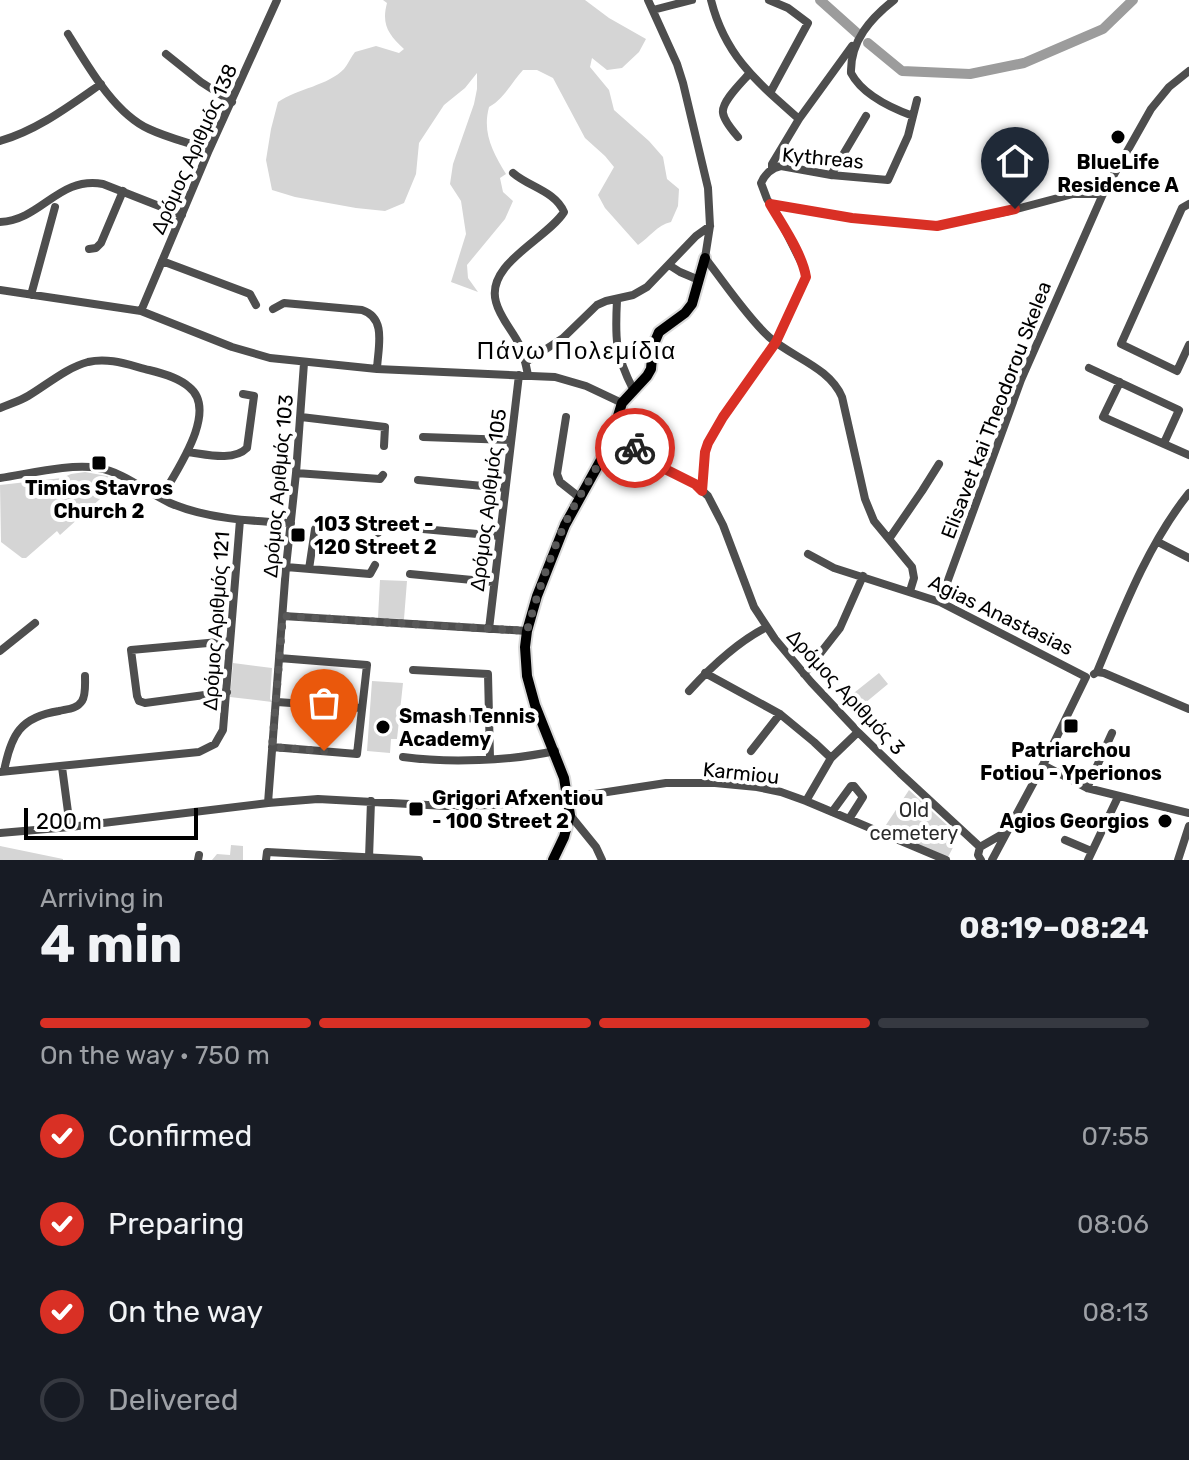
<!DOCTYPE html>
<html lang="en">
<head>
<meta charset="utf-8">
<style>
  body { margin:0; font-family:Rubik,sans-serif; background:#242831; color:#f1f3f6; height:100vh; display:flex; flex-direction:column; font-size:30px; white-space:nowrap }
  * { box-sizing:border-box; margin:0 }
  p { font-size:26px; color:#9ea1a6 }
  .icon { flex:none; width:44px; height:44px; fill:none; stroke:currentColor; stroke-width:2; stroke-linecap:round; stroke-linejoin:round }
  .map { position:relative; height:860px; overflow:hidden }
  .details { display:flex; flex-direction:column; background:#171b24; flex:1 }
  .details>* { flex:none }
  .scale { position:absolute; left:24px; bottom:20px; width:174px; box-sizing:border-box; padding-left:8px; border:4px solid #000; border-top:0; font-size:22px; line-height:28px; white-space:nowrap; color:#000; -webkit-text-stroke:6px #fff; paint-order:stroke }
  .pin { position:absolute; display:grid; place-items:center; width:68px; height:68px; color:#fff; margin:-82px -34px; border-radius:50% 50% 50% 0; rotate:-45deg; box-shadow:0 0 8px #0007 }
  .pin .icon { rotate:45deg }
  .courier { position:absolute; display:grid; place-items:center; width:80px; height:80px; margin:-40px; border:6px solid #d93025; border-radius:50%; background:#fff; color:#222; box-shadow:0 2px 10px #0007 }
  .head em { font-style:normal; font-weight:700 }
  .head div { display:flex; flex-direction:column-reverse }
  .head { display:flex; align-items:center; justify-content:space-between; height:136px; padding:0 40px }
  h1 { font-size:52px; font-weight:700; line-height:60px }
  .bar { display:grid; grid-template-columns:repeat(4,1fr); gap:12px 8px; align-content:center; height:96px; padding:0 40px }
  .bar i { height:10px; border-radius:6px; background:#363941 }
  .bar .selected { background:#d93025 }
  .bar p { grid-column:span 4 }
  ol { padding:0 40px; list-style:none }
  li { display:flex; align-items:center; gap:24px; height:88px }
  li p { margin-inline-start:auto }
  li .icon { padding:8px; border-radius:50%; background:#d93025; color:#fff; stroke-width:4 }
  li:last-child { color:#9ea1a6 }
  li i { width:44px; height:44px; border:4px solid #363941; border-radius:50% }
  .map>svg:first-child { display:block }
  .green { fill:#d5d5d5 }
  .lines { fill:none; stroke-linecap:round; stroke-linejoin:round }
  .river { stroke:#9c9c9c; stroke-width:10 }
  .major-casing { stroke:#dbdbdb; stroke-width:14 }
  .minor { stroke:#4e4e4e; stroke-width:8 }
  .major { stroke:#000; stroke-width:10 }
  .done { stroke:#595959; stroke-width:8; stroke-dasharray:0 14.4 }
  .route { stroke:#d93025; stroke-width:10 }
  .poi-dot { fill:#000; stroke:#fff; stroke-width:3 }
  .labels { text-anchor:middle; stroke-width:8; stroke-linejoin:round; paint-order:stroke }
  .street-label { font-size:20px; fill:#000; stroke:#fff }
  .poi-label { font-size:20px; font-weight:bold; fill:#000; stroke:#fff }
  .park-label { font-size:20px; fill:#2c2c2c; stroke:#fff }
  .quarter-label { font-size:24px; letter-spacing:2px; fill:#000; stroke:#fff }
</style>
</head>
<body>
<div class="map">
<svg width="1189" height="860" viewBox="0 0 1189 860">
  <rect width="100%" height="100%" fill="#fff"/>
  <!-- green -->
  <path class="green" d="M 383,0 L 585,0 L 609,18 L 646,39 L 639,52 L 622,68 L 607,70 L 592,58 L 590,67 L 609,90 L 614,110 L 649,141 L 663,157 L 667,179 L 679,189 L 678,206 L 671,222 C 657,225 650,237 638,245 L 605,208 L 598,195 L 614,167 L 605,156 L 585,138 L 553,78 L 537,70 L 523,70 C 511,83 504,99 489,107 C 482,133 493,152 506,174 L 500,178 L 503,192 L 513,201 L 505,219 L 467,265 L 468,278 L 478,292 L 451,282 L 466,234 L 461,201 L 450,184 L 453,164 L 474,104 L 477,89 L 477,73 L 465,88 L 444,105 L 419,143 L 416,174 L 404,203 L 385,211 L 356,208 L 295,197 L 272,190 L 266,160 L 271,129 L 278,102 C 297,89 329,85 344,69 C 348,64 351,57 355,52 L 376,46 L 399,53 L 404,49 C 389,35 381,25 387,3 Z
    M 85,472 L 107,476 L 119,482 L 60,535 L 57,531 L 26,558 L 22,558 L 1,542 L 0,485 L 62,478 L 71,474 Z
    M 380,580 L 407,581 L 404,619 L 378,618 Z
    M 233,663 L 272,668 L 270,699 L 272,702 L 230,697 Z
    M 879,673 L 888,684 L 859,708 L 850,696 Z
    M 372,681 L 403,683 L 397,739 L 391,739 L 390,753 L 367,751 Z
    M 909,790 L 959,836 L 948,857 L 882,831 Z
    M 231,845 L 243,846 L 243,860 L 212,860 L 217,854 L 230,855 Z
    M 0,846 L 63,859 L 63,860 L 0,860 Z"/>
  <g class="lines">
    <!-- river -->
    <path class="river" d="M 820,0 L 858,34
      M 868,43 L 902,71 L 970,74 L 1024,63 L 1103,29 L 1133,0"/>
    <defs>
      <path id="major" d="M 553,860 L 564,837 L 570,815 L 564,778 L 535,705 L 527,676 L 525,647 L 527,631 L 537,596 L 565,525 L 602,458 L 613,432 L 622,403 L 647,376 L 651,369 L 653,346 L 659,332 L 685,313 L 692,304 L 705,258"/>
    </defs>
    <!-- major casing -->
    <use href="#major" class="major-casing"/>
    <!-- minor -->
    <path class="minor" d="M 648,0 L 677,64 L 683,83 L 708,188 L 710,226 L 705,258 C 724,282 747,317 769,337 C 793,358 829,367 842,397 L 865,499 L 874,521 L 912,567 L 914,578 L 910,591
      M 711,0 C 725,56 757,82 799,119
      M 769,0 L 788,8 L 808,23 L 770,93
      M 894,0 C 871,18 850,41 851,73 C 862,94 891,108 913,116
      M 653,10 L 692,0
      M 68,34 C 88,66 114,113 149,129 C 168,138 190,143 209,150
      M 166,54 L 201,82 L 232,102
      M 738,137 C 733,131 724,121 723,113 C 721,102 742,82 749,74
      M 0,141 C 38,130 69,106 101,84
      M 772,169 L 772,164 L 799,119 L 852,46
      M 513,173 C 529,187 555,191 564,212 C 547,239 485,264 496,302 C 500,318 513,331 520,346 C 524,355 526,365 528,375
      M 831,175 L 866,116
      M 770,204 L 852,218 L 937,226 L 1009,211 L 1073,194 L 1103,194
      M 1189,204 L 1182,208 L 1121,344 L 1177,371 L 1189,345
      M 0,222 C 42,220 58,176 103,184 L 182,215
      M 89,249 L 96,248 L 101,243 L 123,191
      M 162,261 L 250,294 L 256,305
      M 669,265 L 680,272 L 699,280
      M 0,290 L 141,311 L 232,347 L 270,358 L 377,369 L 555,377 L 586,386 L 622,403
      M 31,295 L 55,207
      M 617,300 C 615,338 615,354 633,389
      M 273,309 L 284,303 L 362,310 C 387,318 378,347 377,369
      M 141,311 L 209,150 L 277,0
      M 526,362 L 563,338 L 597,305 L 606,301 L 633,295 L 647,287 L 696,236 L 710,226
      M 1089,368 L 1179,410 L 1164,443
      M 1120,382 L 1103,417 L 1189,455
      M 0,408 C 9,404 20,401 28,396 C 48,384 66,368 88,362 C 109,357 129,365 149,370 C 162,373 179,378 189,387 C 220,411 174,474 161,498
      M 301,417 L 385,427 L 384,446
      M 566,417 L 557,474 L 560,482 L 579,497
      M 613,432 L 659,466 L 695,484 L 708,496 L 723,525 L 754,607 L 775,639 L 811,682 L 858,732 L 900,773 L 980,847
      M 423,437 L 511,440
      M 187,452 C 205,454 233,462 247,448 L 254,396 L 243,394
      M 296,473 L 380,479 L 383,475
      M 0,478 C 28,474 71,463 98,468 C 124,472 146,492 170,503 C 207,519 251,521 291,523
      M 418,480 L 505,488
      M 702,491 L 705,452 L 708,443 L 723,417 L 776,342 L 806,277 L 805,270 L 783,226 L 767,199 L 761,183 C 765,174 771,168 781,166 L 831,175 L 888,180 L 908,136 L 917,100
      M 412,528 L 499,536
      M 889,539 L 922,491 L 939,464
      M 1158,542 L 1189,558
      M 808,554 L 834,568 L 940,602 L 1086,677
      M 286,567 L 370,574 L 375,565
      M 309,569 L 315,529 L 320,524 L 328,522 L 373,527 L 378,533
      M 410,574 L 493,582
      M 940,602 L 1021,380 L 1103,194 L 1151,109 L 1169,87 L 1189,71
      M 283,616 L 527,631
      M 489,629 L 519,375
      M 0,651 L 35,623
      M 413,670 L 488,674 L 490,758
      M 1097,672 C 1122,612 1148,544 1189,493
      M 705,673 L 780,714 L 814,742 L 831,758
      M 804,674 L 840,628 L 863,576
      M 1094,674 L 1097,672 L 1104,673 L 1189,709
      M 689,691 C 711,667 737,642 767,627
      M 227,692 L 145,703 L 139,701 L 137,696 L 131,650 L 230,641
      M 277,702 L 362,708
      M 408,713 L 489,720
      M 272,747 L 357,754 L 367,665 L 279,658
      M 751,751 L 780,714
      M 403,757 C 448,763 510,761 555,751
      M 1043,765 L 1087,788 L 1189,813
      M 62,767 L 70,827
      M 4,771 C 11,735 20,717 59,711 C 67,709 77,709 82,701 C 86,695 85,684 85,676
      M 0,772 L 199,752 L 215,744 L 223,730 L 240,520
      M 1087,788 L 1112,733
      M 806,801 L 831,758 L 858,732
      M 268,803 L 286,567 L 296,473 L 304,363
      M 832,812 L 851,786 L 854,786 L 863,797 L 849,819
      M 570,815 L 596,847 L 602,860
      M 0,833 L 70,827 L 268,803 L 318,799 L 446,806 L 493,805 L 568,798 L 666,783 L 715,783 L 757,787 L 781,792 L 806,801 L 946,860
      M 1065,840 L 1091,851
      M 369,858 L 371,801
      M 198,860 L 199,855
      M 266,860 L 267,852 L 419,860
      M 981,860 L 978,855 L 980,847 L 1006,832
      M 992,860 L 1043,765 L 1086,677
      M 1088,860 L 1118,797
      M 1178,860 L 1189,826"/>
    <!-- major -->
    <use href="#major" class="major"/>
  </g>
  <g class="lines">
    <!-- done -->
    <path class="done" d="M 324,751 L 272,747 L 283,616 L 527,631 C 537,595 549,559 564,526 C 579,493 601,466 613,432 L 635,448"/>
    <!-- route -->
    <path class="route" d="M 635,448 L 659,466 L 695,484 L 702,491 L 705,452 L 708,443 L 723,417 L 776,342 L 806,277 C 802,253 782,225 770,204 L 852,218 L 937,226 L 1015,209"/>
  </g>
  <!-- markers -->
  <g class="poi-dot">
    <circle cx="1118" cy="137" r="8"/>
    <rect x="91" y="455" width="16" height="16" rx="4"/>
    <rect x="290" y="527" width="16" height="16" rx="4"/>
    <rect x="1063" y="718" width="16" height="16" rx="4"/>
    <circle cx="383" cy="727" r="8"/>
    <rect x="408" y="801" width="16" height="16" rx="4"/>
    <circle cx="1165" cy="821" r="8"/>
  </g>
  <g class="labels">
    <!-- street labels -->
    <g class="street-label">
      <text transform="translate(194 149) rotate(-66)" y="7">Δρόμος Αριθμός 138</text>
      <text transform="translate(823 158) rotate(5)" y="7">Kythreas</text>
      <text transform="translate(996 410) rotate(-69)" y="7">Elisavet kai Theodorou Skelea</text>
      <text transform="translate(278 486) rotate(-85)" y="7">Δρόμος Αριθμός 103</text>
      <text transform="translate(488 500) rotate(-83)" y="7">Δρόμος Αριθμός 105</text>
      <text transform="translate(1001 615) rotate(26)" y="7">Agias Anastasias</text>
      <text transform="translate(216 621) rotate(-86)" y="7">Δρόμος Αριθμός 121</text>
      <text transform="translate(846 692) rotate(47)" y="7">Δρόμος Αριθμός 3</text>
      <text transform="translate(741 773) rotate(6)" y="7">Karmiou</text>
    </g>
    <!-- poi labels -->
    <g class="poi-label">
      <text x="1118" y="169">BlueLife<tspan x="1118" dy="23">Residence A</tspan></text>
      <text x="99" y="495">Timios Stavros<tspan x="99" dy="23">Church 2</tspan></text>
      <text x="314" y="531" text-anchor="start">103 Street -<tspan x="314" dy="23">120 Street 2</tspan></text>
      <text x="399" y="723" text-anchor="start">Smash Tennis<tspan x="399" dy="23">Academy</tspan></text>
      <text x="1071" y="757">Patriarchou<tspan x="1071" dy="23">Fotiou - Yperionos</tspan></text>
      <text x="432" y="805" text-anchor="start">Grigori Afxentiou<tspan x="432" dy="23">- 100 Street 2</tspan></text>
      <text x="1149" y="828" text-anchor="end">Agios Georgios</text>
    </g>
    <!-- park labels -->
    <g class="park-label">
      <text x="914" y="817">Old<tspan x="914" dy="23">cemetery</tspan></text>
    </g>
    <!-- quarter labels -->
    <g class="quarter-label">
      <text x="577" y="359">Πάνω Πολεμίδια</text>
    </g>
  </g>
</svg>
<div class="scale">200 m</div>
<div class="pin" style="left:324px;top:751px;background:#ea580c"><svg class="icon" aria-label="bag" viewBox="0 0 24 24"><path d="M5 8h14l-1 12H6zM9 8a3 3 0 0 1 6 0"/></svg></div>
<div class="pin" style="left:1015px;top:209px;background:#1f2937"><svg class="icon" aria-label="home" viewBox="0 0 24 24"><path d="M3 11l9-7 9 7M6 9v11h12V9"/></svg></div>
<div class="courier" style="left:635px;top:448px"><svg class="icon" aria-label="bike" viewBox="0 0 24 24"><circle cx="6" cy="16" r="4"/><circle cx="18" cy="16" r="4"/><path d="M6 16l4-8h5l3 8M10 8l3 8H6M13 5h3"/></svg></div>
</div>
<section class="details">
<div class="head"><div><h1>4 min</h1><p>Arriving in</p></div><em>08:19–08:24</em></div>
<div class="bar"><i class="selected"></i><i class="selected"></i><i class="selected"></i><i></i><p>On the way · 750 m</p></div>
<ol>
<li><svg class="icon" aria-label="check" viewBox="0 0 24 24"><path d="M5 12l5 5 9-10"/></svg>Confirmed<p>07:55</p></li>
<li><svg class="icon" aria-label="check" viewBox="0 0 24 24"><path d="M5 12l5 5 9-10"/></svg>Preparing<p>08:06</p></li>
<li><svg class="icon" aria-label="check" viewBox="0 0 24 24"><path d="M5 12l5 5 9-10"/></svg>On the way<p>08:13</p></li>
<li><i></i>Delivered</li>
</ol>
</section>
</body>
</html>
